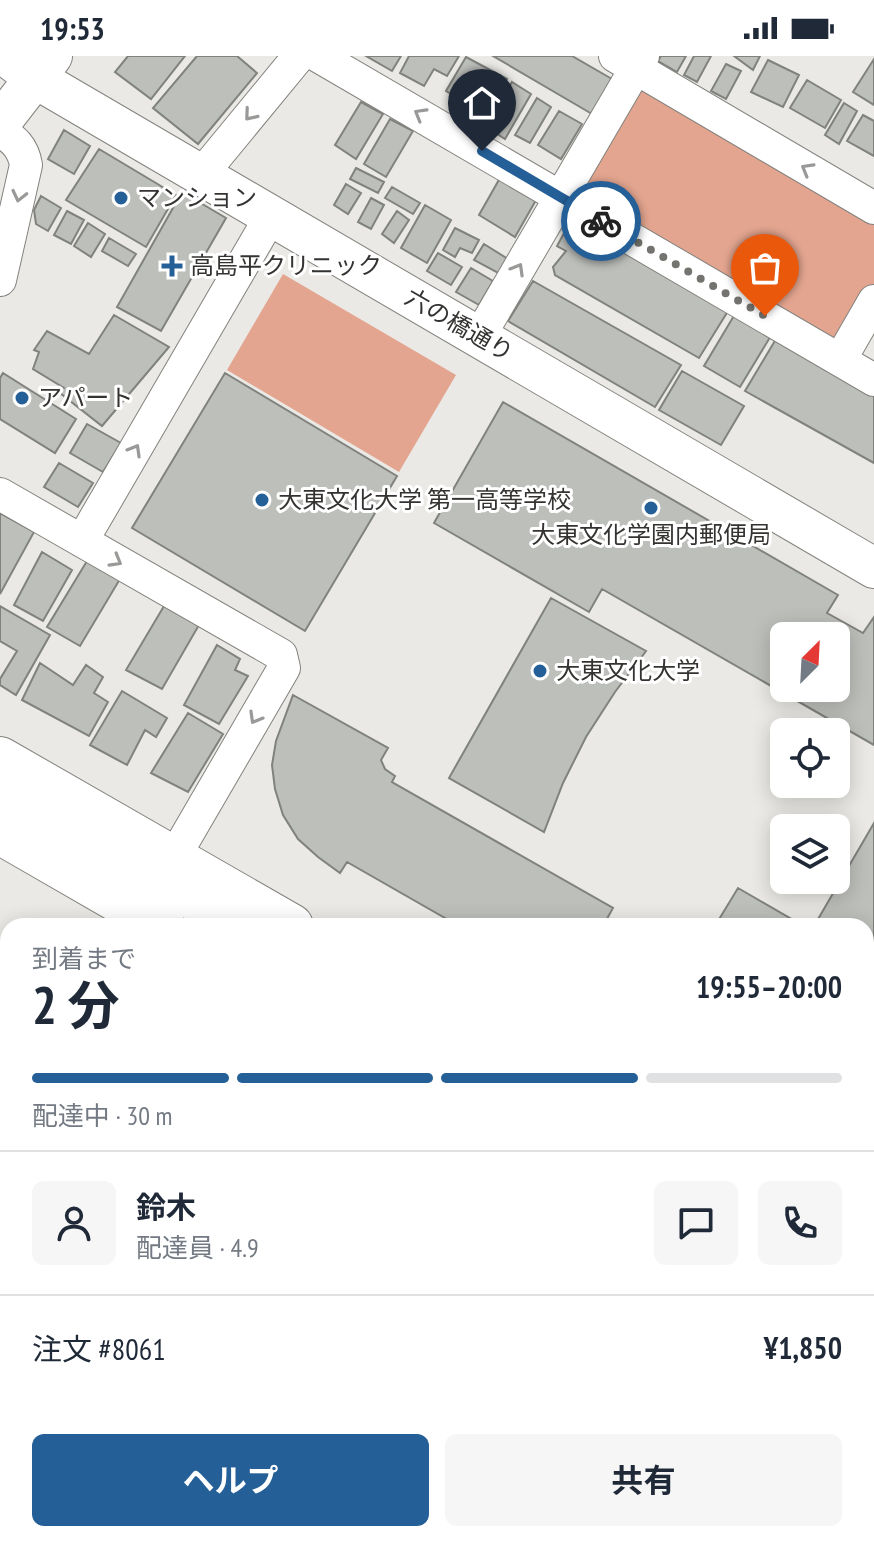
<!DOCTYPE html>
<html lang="ja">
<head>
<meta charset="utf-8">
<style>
  body { margin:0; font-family:"PT Sans Narrow","Noto Sans JP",sans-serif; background:#f6f6f7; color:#1f2937; height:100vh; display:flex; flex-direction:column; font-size:30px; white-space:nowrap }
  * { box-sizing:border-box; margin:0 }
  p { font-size:26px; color:#747a83 }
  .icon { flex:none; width:44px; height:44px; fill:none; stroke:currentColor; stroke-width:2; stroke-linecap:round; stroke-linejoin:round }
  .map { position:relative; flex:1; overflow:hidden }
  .drawer { position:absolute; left:0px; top:862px; width:874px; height:624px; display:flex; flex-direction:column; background:#fff; border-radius:24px 24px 0 0; box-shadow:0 4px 20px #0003 }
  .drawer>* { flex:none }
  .needle { width:52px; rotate:24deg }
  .buttons { position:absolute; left:770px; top:566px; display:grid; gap:16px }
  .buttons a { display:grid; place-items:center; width:80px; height:80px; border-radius:12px; background:#fff; box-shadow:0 4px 20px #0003; font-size:40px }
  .pin { position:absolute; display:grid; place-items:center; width:68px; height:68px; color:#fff; margin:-82px -34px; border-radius:50% 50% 50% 0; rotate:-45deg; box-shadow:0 0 8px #0007 }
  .pin .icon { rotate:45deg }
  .courier { position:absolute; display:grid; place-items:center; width:80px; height:80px; margin:-40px; border:6px solid #255f97; border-radius:50%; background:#fff; color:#222; box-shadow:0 2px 10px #0007 }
  .head em { font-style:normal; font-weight:700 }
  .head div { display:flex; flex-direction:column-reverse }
  .head { display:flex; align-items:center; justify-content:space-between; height:136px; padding:0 32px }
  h1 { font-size:52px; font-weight:700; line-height:60px }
  .bar { display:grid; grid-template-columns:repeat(4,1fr); gap:12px 8px; align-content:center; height:96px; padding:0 32px }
  .bar i { height:10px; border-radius:6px; background:#e0e1e3 }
  .bar .current { background:#255f97 }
  .bar p { grid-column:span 4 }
  .line { display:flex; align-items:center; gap:20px; padding:0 32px; border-top:2px solid #e0e1e3 }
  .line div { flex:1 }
  .round { display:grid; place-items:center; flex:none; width:84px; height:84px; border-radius:12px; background:#f6f6f7 }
  .cta { display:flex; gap:16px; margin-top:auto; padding:16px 32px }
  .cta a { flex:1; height:92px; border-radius:12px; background:#255f97; color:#fff; font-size:32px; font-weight:700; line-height:92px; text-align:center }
  .cta a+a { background:#f6f6f7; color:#1f2937 }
  .status { display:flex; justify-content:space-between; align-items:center; height:56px; padding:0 40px; background:#fff; direction:ltr }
  .status svg { height:22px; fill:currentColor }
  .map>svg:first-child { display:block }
  .green { fill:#e3a58f }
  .building { fill:#bdbfbb; stroke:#80827e; stroke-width:2; fill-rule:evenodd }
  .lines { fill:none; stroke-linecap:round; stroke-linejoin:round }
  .minor-casing { stroke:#83827e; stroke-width:34 }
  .tertiary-casing { stroke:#83827e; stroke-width:42 }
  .secondary-casing { stroke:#83827e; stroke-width:46 }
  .motorway-casing { stroke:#83827e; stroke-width:46 }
  .minor { stroke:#fff; stroke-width:32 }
  .tertiary { stroke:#fff; stroke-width:40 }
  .secondary { stroke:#fff; stroke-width:44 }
  .motorway { stroke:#fff; stroke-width:44 }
  .oneway { stroke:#9a9998 }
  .done { stroke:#747370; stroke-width:8; stroke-dasharray:0 14.4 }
  .route { stroke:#255f97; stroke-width:10 }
  .poi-dot { fill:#255f97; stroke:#fff; stroke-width:3 }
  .labels { text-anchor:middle; stroke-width:6; stroke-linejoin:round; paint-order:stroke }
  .poi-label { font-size:24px; fill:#343331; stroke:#fff; text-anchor:start }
  .street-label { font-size:24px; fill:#343331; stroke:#fff }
</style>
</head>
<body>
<div class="status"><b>19:53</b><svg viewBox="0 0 49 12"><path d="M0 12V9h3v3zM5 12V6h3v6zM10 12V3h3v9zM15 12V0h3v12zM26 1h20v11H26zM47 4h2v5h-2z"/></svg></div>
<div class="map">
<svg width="874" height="1486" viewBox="0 0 874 1486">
  <rect width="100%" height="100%" fill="#eae9e5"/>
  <!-- green -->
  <path class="green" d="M 647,33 L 874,165 L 874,229 L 845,281 L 831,286 L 584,141 L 580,130 L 635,36 Z
    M 283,218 L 456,319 L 399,416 L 227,314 Z"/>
  <!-- building -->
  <path class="building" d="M 128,0 L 185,0 L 151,43 L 115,16 Z
    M 197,0 L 237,0 L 257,17 L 198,88 L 153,52 Z
    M 366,0 L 401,0 L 392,15 Z
    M 409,0 L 459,0 L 447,20 L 434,13 L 424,30 L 400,17 Z
    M 493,0 L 572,0 L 612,23 L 592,58 Z
    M 661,0 L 686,0 L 677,16 L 658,5 Z
    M 694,0 L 711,0 L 697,26 L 684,19 Z
    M 734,0 L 760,0 L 753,14 Z
    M 466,1 L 507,23 L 485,59 L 446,35 Z
    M 874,3 L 874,49 L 853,36 Z
    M 768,4 L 799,19 L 783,51 L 751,36 Z
    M 726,8 L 741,15 L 726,43 L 711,35 Z
    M 807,24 L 841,44 L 825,72 L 790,52 Z
    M 512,26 L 531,38 L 505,83 L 485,70 Z
    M 537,42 L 551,51 L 530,87 L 515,79 Z
    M 361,46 L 383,58 L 356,103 L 335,89 Z
    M 844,47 L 857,55 L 839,88 L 825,79 Z
    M 559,55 L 582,68 L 561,103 L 538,89 Z
    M 863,59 L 874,65 L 874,100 L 847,85 Z
    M 390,63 L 413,75 L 386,121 L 364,108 Z
    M 64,74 L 90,90 L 74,118 L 48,103 Z
    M 99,93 L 176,139 L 146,191 L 66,144 Z
    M 356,112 L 384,126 L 378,137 L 350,123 Z
    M 500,122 L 536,144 L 515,181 L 479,159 Z
    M 346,128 L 361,137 L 348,158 L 334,149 Z
    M 392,131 L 420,147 L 413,158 L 385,142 Z
    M 182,136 L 226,162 L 161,275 L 117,251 Z
    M 41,140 L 61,152 L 48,175 L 36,168 L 34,154 Z
    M 371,142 L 384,149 L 371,173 L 358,166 Z
    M 425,149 L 451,164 L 427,207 L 401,192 Z
    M 67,155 L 84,164 L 71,188 L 54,179 Z
    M 397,155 L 409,164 L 394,187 L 382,178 Z
    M 570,166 L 728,255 L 699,302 L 555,219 L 553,211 L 566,195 L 557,190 Z
    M 88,167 L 105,178 L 91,201 L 74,190 Z
    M 455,172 L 479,184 L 472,197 L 460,192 L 455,201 L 443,194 Z
    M 109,182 L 136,198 L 128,210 L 102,195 Z
    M 484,188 L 508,203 L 500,218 L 474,204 Z
    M 438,197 L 462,211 L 451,229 L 427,215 Z
    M 471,212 L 493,225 L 479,249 L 456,236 Z
    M 533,225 L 681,309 L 655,351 L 508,265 Z
    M 735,258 L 772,278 L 740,331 L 704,310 Z
    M 114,259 L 169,291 L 102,370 L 60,337 L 64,332 L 33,313 L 39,296 L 34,294 L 47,275 L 89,298 Z
    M 776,283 L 874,337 L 874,407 L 745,335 Z
    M 682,315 L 744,350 L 721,389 L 659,354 Z
    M 3,317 L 76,363 L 55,397 L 0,363 L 0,322 Z
    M 225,317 L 397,420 L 305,575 L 132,472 Z
    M 503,346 L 838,539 L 827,557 L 863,577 L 874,561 L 874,689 L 602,533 L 589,556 L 434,467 ZM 784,580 L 836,580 L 836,632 L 784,632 Z
    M 87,368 L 121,387 L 103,416 L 70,397 Z
    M 59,407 L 93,427 L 78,451 L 44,431 Z
    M 0,457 L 34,476 L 0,538 Z
    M 42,496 L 72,514 L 43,565 L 14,549 Z
    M 87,505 L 120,523 L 80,590 L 47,571 Z
    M 551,542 L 646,595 L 615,636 L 586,681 L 563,727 L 544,776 L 449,722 Z
    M 0,550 L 50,579 L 16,639 L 0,629 L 0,623 L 17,595 L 0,585 Z
    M 164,550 L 199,569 L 162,633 L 126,614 Z
    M 217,589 L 240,603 L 235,614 L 248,620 L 219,668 L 184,649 Z
    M 40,607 L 73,629 L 86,609 L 103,621 L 94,637 L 108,646 L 89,680 L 22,644 Z
    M 122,635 L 167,662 L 156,681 L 145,674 L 127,709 L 90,689 Z
    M 293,639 L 388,692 L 381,704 L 385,713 L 395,720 L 392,726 L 613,852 L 603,870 L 459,870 L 347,806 L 340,817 L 318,801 L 298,783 L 283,759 L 275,733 L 272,709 L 276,685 Z
    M 188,657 L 223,678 L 188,736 L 151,717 Z
    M 874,767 L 874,921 L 866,935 L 866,870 L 814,870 Z
    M 738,832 L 800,868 L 799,870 L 715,870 Z
    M 8,907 L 8,954 L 0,949 L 0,920 Z
    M 3,989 L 8,992 L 8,1030 L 0,1026 L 0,994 Z"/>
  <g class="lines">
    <defs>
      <path id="minor" d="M 318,0 L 874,324
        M 615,0 L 874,152
        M 0,74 C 14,84 23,91 26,109 L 0,224
        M 201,119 L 299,0
        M 479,281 L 643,0
        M 840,304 L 874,245
        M 0,438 L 281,599 L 284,612 L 173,803
        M 82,485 L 271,160
        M 866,1032 L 874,1018
        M 0,1079 L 8,1172
        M 0,1398 L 8,1236
        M 164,1486 L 165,1478
        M 392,1486 L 392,1478"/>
      <path id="tertiary" d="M 6,0 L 35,22 L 874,512
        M 0,67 L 52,0"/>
      <path id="secondary" d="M 0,703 L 291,870
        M 0,776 L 163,870
        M 0,1058 L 8,1060
        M 866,1198 L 874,1203
        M 866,1273 L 874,1278
        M 866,1352 L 874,1355"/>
      <path id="motorway" d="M 0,730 L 242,870
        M 866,1226 L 874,1231"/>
    </defs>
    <!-- minor casing -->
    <use href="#minor" class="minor-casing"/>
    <!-- tertiary casing -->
    <use href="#tertiary" class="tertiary-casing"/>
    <!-- secondary casing -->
    <use href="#secondary" class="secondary-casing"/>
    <!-- motorway casing -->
    <use href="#motorway" class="motorway-casing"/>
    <!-- minor -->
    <use href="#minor" class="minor"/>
    <!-- tertiary -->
    <use href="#tertiary" class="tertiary"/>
    <!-- secondary -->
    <use href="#secondary" class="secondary"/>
    <!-- motorway -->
    <use href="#motorway" class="motorway"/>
  </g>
  <!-- one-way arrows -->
  <defs><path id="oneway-chevron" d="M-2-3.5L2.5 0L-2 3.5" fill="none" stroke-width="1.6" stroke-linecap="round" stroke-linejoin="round" transform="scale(2)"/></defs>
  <g class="oneway">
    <use href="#oneway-chevron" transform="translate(420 58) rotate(-150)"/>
    <use href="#oneway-chevron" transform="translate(250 59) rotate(130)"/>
    <use href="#oneway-chevron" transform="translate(807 113) rotate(-150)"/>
    <use href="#oneway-chevron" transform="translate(19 140) rotate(103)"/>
    <use href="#oneway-chevron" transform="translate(518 213) rotate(-60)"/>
    <use href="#oneway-chevron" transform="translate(135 394) rotate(-60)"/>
    <use href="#oneway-chevron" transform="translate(116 505) rotate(30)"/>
    <use href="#oneway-chevron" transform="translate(255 662) rotate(120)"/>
  </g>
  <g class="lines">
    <!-- done -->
    <path class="done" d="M 601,165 L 765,260"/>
    <!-- route -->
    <path class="route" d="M 482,95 L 601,165"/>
  </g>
  <!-- markers -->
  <g class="poi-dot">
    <circle cx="121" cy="142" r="8"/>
    <path d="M168 198h8v8h8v8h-8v8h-8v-8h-8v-8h8z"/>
    <circle cx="22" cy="342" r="8"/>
    <circle cx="262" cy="444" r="8"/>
    <circle cx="651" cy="452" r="8"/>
    <circle cx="540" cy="615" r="8"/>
  </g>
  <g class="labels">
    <!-- poi labels -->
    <g class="poi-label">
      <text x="137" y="150">マンション</text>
      <text x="190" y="218">高島平クリニック</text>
      <text x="38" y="350">アパート</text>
      <text x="278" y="452">大東文化大学 第一高等学校</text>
      <text x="651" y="487" text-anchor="middle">大東文化学園内郵便局</text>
      <text x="556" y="623">大東文化大学</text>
    </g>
    <!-- street labels -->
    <g class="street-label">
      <text transform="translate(459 269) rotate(30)" y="8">六の橋通り</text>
    </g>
  </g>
</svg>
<div class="buttons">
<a><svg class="needle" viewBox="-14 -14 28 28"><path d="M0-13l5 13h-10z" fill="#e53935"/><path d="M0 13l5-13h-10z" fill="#747a83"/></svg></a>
<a><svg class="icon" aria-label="locate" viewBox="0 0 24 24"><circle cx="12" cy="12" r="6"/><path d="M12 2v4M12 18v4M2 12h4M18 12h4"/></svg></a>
<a><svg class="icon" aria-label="layers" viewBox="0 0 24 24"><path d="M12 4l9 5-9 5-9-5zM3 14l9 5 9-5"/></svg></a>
</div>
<div class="pin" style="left:765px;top:260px;background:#ea580c"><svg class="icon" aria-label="bag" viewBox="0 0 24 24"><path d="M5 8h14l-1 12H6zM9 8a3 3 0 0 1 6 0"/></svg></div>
<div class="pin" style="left:482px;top:95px;background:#1f2937"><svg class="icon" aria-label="home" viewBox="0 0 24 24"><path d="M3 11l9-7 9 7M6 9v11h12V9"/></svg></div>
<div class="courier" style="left:601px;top:165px"><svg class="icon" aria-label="bike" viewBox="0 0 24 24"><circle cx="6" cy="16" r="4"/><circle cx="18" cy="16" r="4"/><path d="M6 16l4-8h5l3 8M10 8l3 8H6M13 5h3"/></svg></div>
<section class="drawer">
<div class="head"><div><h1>2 分</h1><p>到着まで</p></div><em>19:55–20:00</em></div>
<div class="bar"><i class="current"></i><i class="current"></i><i class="current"></i><i></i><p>配達中 · 30 m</p></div>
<div class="line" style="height:144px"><a class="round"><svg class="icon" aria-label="person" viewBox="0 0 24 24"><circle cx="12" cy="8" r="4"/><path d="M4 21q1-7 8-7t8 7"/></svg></a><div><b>鈴木</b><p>配達員 · 4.9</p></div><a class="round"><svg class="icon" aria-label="chat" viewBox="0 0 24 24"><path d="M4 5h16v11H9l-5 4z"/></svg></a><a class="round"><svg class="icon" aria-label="phone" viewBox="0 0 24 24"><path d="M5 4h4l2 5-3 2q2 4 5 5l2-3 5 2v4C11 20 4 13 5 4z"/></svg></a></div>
<div class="line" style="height:104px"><div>注文 #8061</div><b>¥1,850</b></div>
<div class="cta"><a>ヘルプ</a><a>共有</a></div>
</section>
</div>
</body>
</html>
